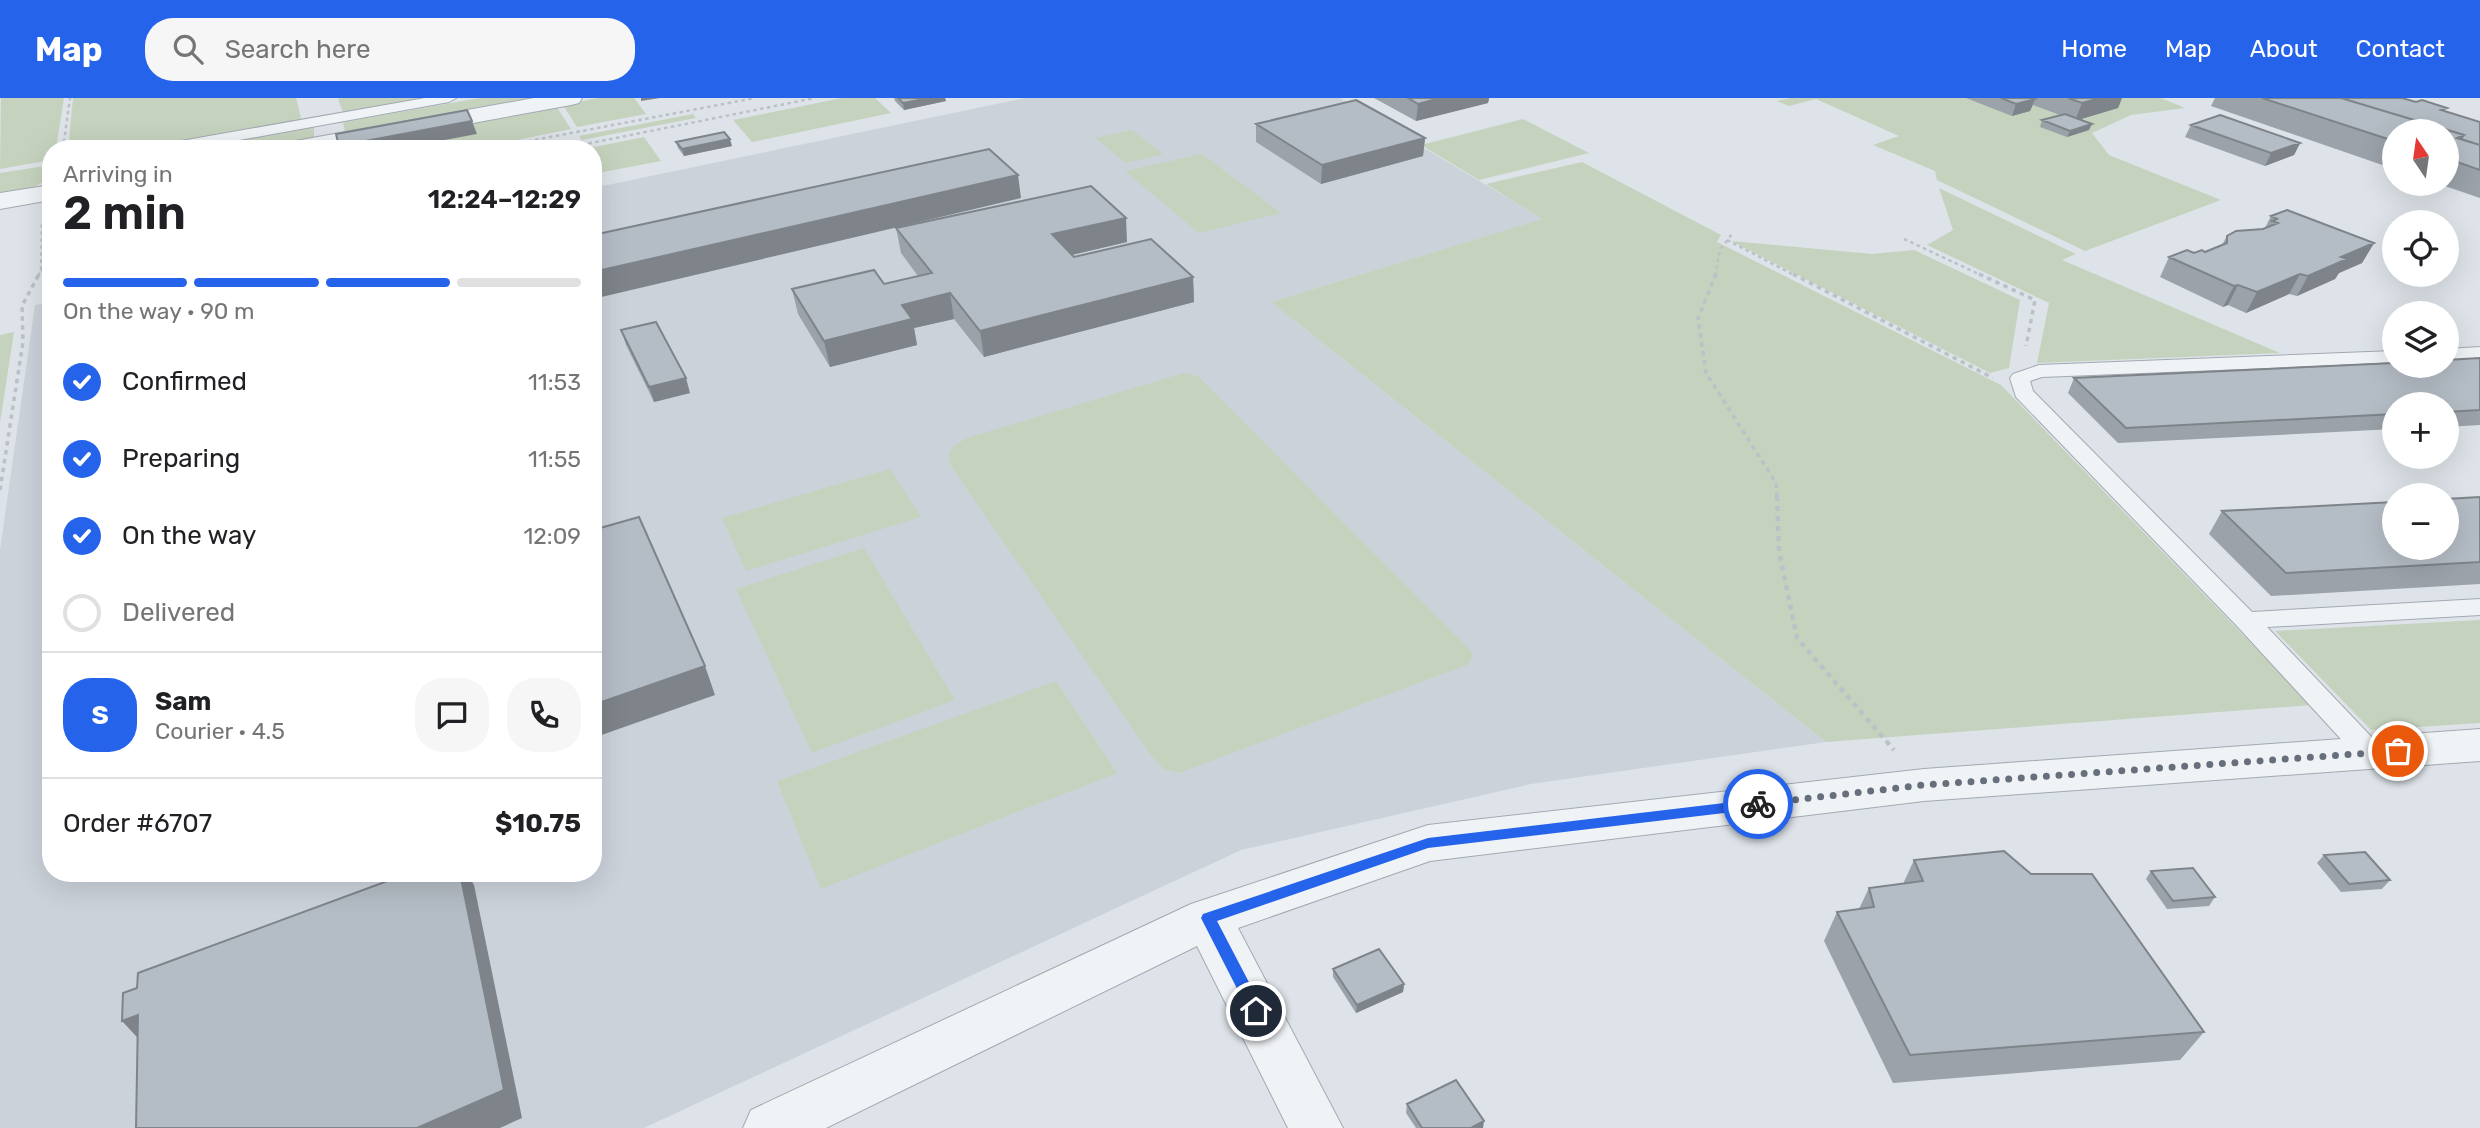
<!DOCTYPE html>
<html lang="en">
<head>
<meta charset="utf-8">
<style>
  body { margin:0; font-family:Rubik,sans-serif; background:#f6f6f6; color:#202124; height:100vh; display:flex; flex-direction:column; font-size:26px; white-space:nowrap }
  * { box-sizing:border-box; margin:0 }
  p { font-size:23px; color:#757577 }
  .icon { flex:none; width:38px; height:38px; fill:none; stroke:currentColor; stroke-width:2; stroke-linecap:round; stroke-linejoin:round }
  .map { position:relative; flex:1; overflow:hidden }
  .details { position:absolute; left:42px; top:42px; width:560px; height:742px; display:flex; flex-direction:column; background:#fff; border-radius:28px; box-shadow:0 7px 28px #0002 }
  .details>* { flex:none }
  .needle { width:46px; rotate:347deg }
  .buttons { position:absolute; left:2382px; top:21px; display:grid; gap:14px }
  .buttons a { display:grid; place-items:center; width:77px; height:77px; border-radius:50%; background:#fff; box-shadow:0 7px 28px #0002; font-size:35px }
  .pin { position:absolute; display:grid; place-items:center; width:60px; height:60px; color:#fff; margin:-30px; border:4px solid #fff; border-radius:50%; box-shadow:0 2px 7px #0007 }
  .courier { position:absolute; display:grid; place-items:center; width:70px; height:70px; margin:-35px; border:5px solid #2563eb; border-radius:50%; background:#fff; color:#222; box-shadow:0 2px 9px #0007 }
  .head em { font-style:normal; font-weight:600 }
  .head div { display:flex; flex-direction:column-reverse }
  .head { display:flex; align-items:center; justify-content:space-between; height:119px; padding:0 21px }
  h1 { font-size:46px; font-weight:600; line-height:52px }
  .bar { display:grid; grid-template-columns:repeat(4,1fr); gap:10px 7px; align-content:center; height:84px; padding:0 21px }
  .bar i { height:9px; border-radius:5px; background:#e0e0e0 }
  .bar .current { background:#2563eb }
  .bar p { grid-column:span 4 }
  .line { display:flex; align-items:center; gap:18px; padding:0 21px; border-top:2px solid #e0e0e0 }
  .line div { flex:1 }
  .round { display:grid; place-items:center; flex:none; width:74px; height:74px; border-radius:28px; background:#f6f6f6 }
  ol { padding:0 21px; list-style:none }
  li { display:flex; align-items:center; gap:21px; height:77px }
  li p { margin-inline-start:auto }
  li .icon { padding:7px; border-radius:50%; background:#2563eb; color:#fff; stroke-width:4 }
  li:last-child { color:#757577 }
  li i { width:38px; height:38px; border:4px solid #e0e0e0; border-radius:50% }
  header { display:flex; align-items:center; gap:42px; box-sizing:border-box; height:98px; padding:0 35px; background:#2563eb; color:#fff }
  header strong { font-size:33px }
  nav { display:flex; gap:38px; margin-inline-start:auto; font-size:24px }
  .search { width:490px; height:63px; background:#f6f6f6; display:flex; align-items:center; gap:18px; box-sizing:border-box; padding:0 24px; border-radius:28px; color:#757577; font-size:26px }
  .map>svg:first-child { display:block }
  .built { fill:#cbd2da }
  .green { fill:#c5d3be }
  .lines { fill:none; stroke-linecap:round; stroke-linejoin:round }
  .service-casing { stroke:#a2aab2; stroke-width:2 }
  .minor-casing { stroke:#a2aab2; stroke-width:2 }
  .path-far2 { stroke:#bbc1c7; stroke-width:2.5; stroke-dasharray:3.5 3.5; stroke-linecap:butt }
  .path-far1 { stroke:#bbc1c7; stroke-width:3.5; stroke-dasharray:4.5 4.5; stroke-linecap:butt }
  .path { stroke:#bbc1c7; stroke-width:4.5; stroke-dasharray:5 5; stroke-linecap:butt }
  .service { fill:#f0f3f6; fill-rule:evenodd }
  .minor { fill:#f0f3f6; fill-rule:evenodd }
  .wall { fill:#9ba2a9 }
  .shaded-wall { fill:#7e848a }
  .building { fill:#b4bcc5; stroke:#7e848a; stroke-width:2 }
  .route { fill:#2563eb }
  .done { stroke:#666f7b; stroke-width:7; stroke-dasharray:0 12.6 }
</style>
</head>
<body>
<header>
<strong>Map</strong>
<div class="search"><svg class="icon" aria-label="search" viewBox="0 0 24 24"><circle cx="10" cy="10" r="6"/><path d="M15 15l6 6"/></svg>Search here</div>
<nav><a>Home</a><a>Map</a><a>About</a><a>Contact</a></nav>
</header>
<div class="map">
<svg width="2480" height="1030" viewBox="0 0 2480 1030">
  <rect width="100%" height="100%" fill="#dde3e8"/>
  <!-- built -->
  <path class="built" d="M 1025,0 L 1340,0 L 1543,121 L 1271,204 L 1826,644 L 1531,686 L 1241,752 L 644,1030 L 0,1030 L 0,452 L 35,207 L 51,204 L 51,775 L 593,775 L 593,90 Z"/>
  <!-- green -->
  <path class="green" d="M 1,0 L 64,0 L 56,51 L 51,51 L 51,62 L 0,71 Z
    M 73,0 L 296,0 L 302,24 L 152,51 L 68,51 Z
    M 342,0 L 439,0 L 344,17 L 338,1 Z
    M 480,0 L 531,0 L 345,34 L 343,24 Z
    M 598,0 L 634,0 L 646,16 L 577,29 L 563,7 Z
    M 842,0 L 875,0 L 891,15 L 752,44 L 733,22 Z
    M 1790,0 L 2161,0 L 2185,10 L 2131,17 L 2092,35 L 2109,57 L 2221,102 L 2085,153 L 1937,82 L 1935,73 L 1873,47 L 1899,38 L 1816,1 L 1789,8 L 1777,3 Z
    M 556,8 L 571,31 L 474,51 L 423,51 L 420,46 L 476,36 L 472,24 Z
    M 693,16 L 696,20 L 582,42 L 579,38 Z
    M 1523,21 L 1589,55 L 1479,82 L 1421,47 Z
    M 314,28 L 314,40 L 256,51 L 173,51 Z
    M 1132,32 L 1163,56 L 1164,56 L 1126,65 L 1095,40 Z
    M 644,39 L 661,63 L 593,76 L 593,51 L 584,51 Z
    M 1202,56 L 1281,115 L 1199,135 L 1125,73 Z
    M 1582,64 L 1721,137 L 1717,144 L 2001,287 L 2311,607 L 1826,644 L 1271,204 L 1542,121 L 1486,86 Z
    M 51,67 L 51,80 L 24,94 L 0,99 L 0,75 Z
    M 1939,90 L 2076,156 L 2062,162 L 2280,255 L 2037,265 L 2049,205 L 1927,147 L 1953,132 Z
    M 1731,143 L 1872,156 L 1914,152 L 2020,202 L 2009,270 L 1990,275 Z
    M 14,234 L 0,325 L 0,237 Z
    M 1184,275 L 1198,278 L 1473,555 L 1469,566 L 1179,675 L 1164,671 L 1153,660 L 955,374 C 943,353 951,348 970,339 Z
    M 890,371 L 921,419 L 746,473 L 722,420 Z
    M 864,450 L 955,602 L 812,655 L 736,491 Z
    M 2480,522 L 2480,625 L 2371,632 L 2275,533 Z
    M 1056,583 L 1117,675 L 821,791 L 777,683 Z"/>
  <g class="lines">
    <defs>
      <path id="service" d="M 425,0 L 456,0 L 449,4 L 190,51 L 157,51 L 164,46 Z
        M 2480,249 L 2480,261 L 2446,263 L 2446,251 Z
        M 2394,253 L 2394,265 L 2042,279 L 2030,283 L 2033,293 L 2252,514 L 2480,501 L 2480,517 L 2267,529 L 2381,649 L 2385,656 L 2381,663 L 2371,666 L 2361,663 L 2237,528 L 2016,299 L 2010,280 L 2013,276 L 2039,267 Z"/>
      <path id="minor" d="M 534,0 L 582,0 L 579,5 L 571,7 L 330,51 L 278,51 L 282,46 L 290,44 Z
        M 51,87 L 51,102 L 0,111 L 0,95 Z
        M 2480,631 L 2480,663 L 1924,703 L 1430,763 L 1238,830 L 1343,1030 L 1288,1030 L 1197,848 L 826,1030 L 743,1030 L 751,1012 L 1191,806 L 1428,727 L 1924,671 Z"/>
    </defs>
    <!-- service casing -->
    <use href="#service" class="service-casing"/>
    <!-- minor casing -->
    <use href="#minor" class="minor-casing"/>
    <!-- path-far2 -->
    <path class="path-far2" d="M 63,51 L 70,0
      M 487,51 L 755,0
      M 561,51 L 815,0
      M 1904,141 L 1983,178
      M 1727,142 L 1796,178
      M 41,173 L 51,171
      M 38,178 L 41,173 L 42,123
      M 1715,178 L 1720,152 L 1732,136"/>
    <!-- path-far1 -->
    <path class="path-far1" d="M 1716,176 L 1698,220 L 1706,275 L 1776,385 L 1777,400
      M 1793,176 L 1993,280
      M 1979,176 L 2035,202 L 2026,248
      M 0,392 L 23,244 L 22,208 L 39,176"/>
    <!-- path -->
    <path class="path" d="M 1777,398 L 1779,453 L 1797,540 L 1894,652"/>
    <!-- service -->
    <use href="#service" class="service"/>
    <!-- minor -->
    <use href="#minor" class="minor"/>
  </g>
  <!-- wall -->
  <path class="wall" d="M 894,0 L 945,0 L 946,3 L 904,12 L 895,3 Z
    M 1374,0 L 1489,0 L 1488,5 L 1416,23 Z
    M 1966,0 L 2122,0 L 2118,10 L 2080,21 L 2089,32 L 2067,39 L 2040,29 L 2042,22 L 2060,17 L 2033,7 L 2030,13 L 2012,18 Z
    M 2215,0 L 2402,0 L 2480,24 L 2480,100 L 2439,86 L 2446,86 L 2446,33 L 2394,33 L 2394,71 L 2211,8 Z
    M 1256,26 L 1425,40 L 1423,58 L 1321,86 L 1256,44 Z
    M 2191,27 L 2300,45 L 2294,57 L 2265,68 L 2185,39 Z
    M 676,44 L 732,48 L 684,58 L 678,50 Z
    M 2271,118 L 2374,145 L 2362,165 L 2339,175 L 2335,181 L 2297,198 L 2289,196 L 2246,215 L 2228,207 L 2223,209 L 2160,179 L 2169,159 L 2205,154 L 2222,147 L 2227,138 L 2265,130 Z
    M 896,130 L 1127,144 L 1072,157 L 1074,159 L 1193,179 L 1194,204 L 984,259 L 954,221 L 914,230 L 917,247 L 830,269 L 798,216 L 792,191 L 884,186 L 918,178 L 901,155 Z
    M 621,232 L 690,295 L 654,304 L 626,247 Z
    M 2480,260 L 2480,327 L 2446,329 L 2446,306 L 2394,306 L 2394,331 L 2118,345 L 2068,295 L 2074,280 Z
    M 2480,399 L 2480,486 L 2271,498 L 2209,436 L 2222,413 Z
    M 2324,757 L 2390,782 L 2382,791 L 2341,794 L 2317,765 Z
    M 1914,762 L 2204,934 L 2180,962 L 1893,985 L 1824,843 L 1837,814 L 1859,811 L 1869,790 L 1903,786 Z
    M 2151,773 L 2215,799 L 2209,808 L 2167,811 L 2146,781 Z
    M 1333,871 L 1404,886 L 1403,894 L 1356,915 L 1333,879 Z
    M 1407,1006 L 1483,1030 L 1416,1030 L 1406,1015 Z"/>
  <!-- shaded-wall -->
  <path class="shaded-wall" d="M 641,0 L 660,0 L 641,3 Z
    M 930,0 L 945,0 L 946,3 L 904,12 L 903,5 Z
    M 1440,0 L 1489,0 L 1488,5 L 1416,23 L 1418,6 Z
    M 2100,0 L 2122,0 L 2118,10 L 2075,23 L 2082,5 Z
    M 2035,1 L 2030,13 L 2012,18 L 2016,6 Z
    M 472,23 L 477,36 L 396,51 L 340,51 L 339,48 Z
    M 2092,26 L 2089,32 L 2067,39 L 2070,33 Z
    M 1425,40 L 1423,58 L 1321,86 L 1322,67 Z
    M 730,41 L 732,48 L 684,58 L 682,51 Z
    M 2300,45 L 2294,57 L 2265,68 L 2271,55 Z
    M 1018,77 L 1021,100 L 593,201 L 593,174 Z
    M 1126,120 L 1127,144 L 1054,161 L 1052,136 Z
    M 2374,145 L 2362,165 L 2339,175 L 2335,181 L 2297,198 L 2308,178 L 2341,159 Z
    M 2300,176 L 2289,196 L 2246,215 L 2257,194 Z
    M 1193,179 L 1194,204 L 984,259 L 980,233 Z
    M 2238,187 L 2228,207 L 2223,209 L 2234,188 Z
    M 950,195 L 954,221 L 914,230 L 917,247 L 830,269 L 824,243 L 902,207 Z
    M 686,280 L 690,295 L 654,304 L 649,289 Z
    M 705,568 L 715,597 L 593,640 L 593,607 Z
    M 460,775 L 467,775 L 474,787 L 522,1020 L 500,1030 L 417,1030 Z
    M 1404,886 L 1403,894 L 1356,915 L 1357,907 Z
    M 138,917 L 149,952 L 122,923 Z
    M 1484,1023 L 1483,1030 L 1471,1030 Z"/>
  <!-- building -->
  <path class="building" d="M 898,0 L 930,0 L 903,5 Z
    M 1408,0 L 1440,0 L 1418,6 Z
    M 2001,0 L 2032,0 L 2035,1 L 2016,6 Z
    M 2068,0 L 2100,0 L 2082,5 Z
    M 2262,0 L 2341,0 L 2464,37 L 2457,40 L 2480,47 L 2480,72 L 2446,60 L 2446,33 L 2394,33 L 2394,43 Z
    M 2341,0 L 2402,0 L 2416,4 L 2422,2 L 2447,10 L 2441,12 L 2480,24 L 2480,47 L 2461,41 L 2464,37 Z
    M 1356,2 L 1425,40 L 1322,67 L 1256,26 Z
    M 467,12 L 472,23 L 339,48 L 336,36 Z
    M 2065,16 L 2092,26 L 2070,33 L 2042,22 Z
    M 2220,17 L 2300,45 L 2271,55 L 2191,27 Z
    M 724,34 L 730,41 L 682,51 L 676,44 Z
    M 989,51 L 1018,77 L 593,174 L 593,137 Z
    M 1091,88 L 1126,120 L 1052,136 L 1074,159 L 1151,141 L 1193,179 L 980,233 L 950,195 L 902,207 L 912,221 L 824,243 L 792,191 L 874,172 L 884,186 L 932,175 L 896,130 Z
    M 2287,112 L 2374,145 L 2341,159 L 2347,161 L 2308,178 L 2300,176 L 2257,194 L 2238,187 L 2234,188 L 2169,159 L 2187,152 L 2194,155 L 2202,152 L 2205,154 L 2227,145 L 2227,138 L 2236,133 L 2263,131 L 2278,125 L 2272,123 L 2277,121 L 2271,118 Z
    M 656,224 L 686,280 L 649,289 L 621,232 Z
    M 2480,260 L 2480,312 L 2446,314 L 2446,306 L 2394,306 L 2394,316 L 2126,330 L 2074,280 L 2394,265 L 2394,268 L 2446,268 L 2446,262 Z
    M 2480,399 L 2480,464 L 2286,475 L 2222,413 L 2394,404 L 2394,450 L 2446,450 L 2446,401 Z
    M 639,419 L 705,568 L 593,607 L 593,432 Z
    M 2004,753 L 2031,776 L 2092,776 L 2204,934 L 1910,957 L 1837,814 L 1874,809 L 1869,790 L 1923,783 L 1914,762 Z
    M 2365,754 L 2390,782 L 2349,786 L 2324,757 Z
    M 2193,770 L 2215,799 L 2173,803 L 2151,773 Z
    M 409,775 L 460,775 L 504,992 L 417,1030 L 136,1030 L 138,917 L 122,923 L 123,895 L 137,890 L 138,875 Z
    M 1379,851 L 1404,886 L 1357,907 L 1333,871 Z
    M 1456,982 L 1484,1023 L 1471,1030 L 1422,1030 L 1407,1006 Z"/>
  <!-- route -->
  <path class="route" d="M 1758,701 L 1765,706 L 1758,711 L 1428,750 L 1217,823 L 1264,913 L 1256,920 L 1251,918 L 1201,820 L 1203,816 L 1428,740 Z"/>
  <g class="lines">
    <!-- done -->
    <path class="done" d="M 1758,706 L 1924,687 L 2398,653"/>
  </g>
</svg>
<div class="buttons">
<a><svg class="needle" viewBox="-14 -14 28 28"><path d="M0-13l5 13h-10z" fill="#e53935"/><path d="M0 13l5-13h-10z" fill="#757577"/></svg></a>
<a><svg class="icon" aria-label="locate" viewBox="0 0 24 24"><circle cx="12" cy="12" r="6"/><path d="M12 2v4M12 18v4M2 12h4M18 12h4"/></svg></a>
<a><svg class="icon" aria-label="layers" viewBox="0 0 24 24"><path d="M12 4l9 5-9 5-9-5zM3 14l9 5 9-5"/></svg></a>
<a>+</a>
<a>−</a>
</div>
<div class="pin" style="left:2398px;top:653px;background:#ea580c"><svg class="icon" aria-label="bag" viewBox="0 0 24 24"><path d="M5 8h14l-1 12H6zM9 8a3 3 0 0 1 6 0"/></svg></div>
<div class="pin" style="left:1256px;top:913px;background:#1f2937"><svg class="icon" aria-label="home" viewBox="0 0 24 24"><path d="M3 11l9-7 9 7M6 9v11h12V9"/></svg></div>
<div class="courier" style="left:1758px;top:706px"><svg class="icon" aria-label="bike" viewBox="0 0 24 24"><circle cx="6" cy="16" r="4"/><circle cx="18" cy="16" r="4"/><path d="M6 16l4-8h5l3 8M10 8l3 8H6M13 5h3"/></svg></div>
<section class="details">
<div class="head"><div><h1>2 min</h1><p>Arriving in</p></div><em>12:24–12:29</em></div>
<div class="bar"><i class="current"></i><i class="current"></i><i class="current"></i><i></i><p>On the way · 90 m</p></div>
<ol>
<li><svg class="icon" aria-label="check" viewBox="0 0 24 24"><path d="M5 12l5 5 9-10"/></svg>Confirmed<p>11:53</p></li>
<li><svg class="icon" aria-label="check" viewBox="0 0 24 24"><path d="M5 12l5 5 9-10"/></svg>Preparing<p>11:55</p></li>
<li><svg class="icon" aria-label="check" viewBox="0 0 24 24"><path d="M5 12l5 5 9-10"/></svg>On the way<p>12:09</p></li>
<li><i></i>Delivered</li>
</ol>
<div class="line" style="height:126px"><b class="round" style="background:#2563eb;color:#fff">S</b><div><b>Sam</b><p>Courier · 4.5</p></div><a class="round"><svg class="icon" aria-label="chat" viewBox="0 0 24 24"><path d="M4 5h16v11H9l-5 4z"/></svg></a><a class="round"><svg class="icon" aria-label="phone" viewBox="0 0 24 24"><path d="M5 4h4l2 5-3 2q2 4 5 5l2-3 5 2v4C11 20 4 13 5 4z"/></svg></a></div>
<div class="line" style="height:91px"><div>Order #6707</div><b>$10.75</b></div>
</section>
</div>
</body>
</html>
